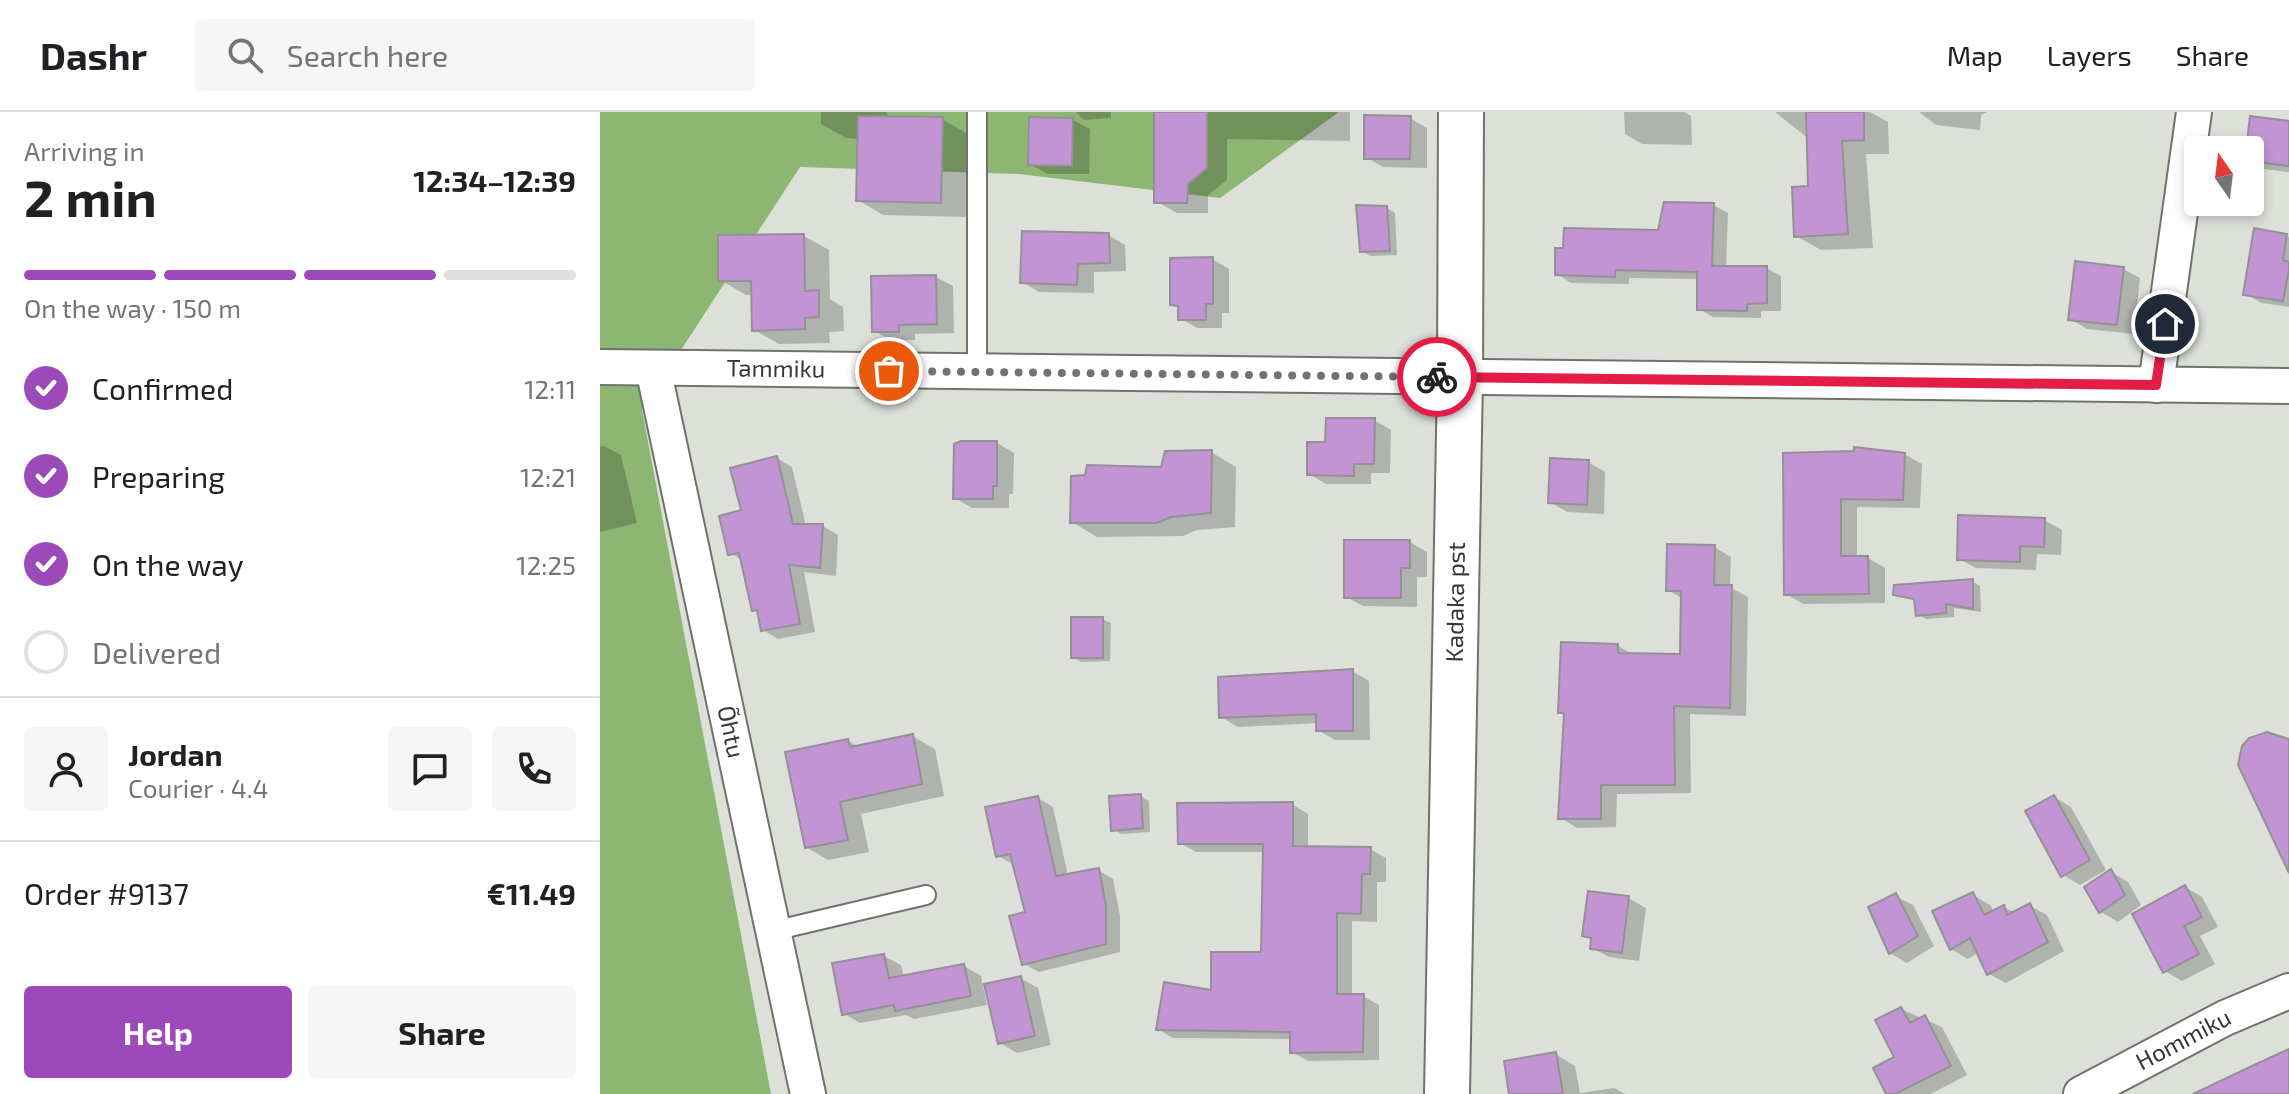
<!DOCTYPE html>
<html lang="en">
<head>
<meta charset="utf-8">
<style>
  body { margin:0; font-family:"Exo 2",sans-serif; background:#f6f6f6; color:#202124; height:100vh; display:flex; flex-direction:column; font-size:30px; white-space:nowrap }
  * { box-sizing:border-box; margin:0 }
  p { font-size:26px; color:#757577 }
  .icon { flex:none; width:44px; height:44px; fill:none; stroke:currentColor; stroke-width:2; stroke-linecap:round; stroke-linejoin:round }
  .map { position:relative; flex:1; overflow:hidden }
  .side { display:flex; flex-direction:column; background:#fff; width:600px }
  .side>* { flex:none }
  .needle { width:52px; rotate:346deg }
  .tools { position:absolute; left:1584px; top:24px; display:grid; gap:16px }
  .tools a { display:grid; place-items:center; width:80px; height:80px; border-radius:8px; background:#fff; box-shadow:0 4px 12px #0003; font-size:40px }
  .pin { position:absolute; display:grid; place-items:center; width:68px; height:68px; color:#fff; margin:-34px; border:4px solid #fff; border-radius:50%; box-shadow:0 2px 8px #0007 }
  .courier { position:absolute; display:grid; place-items:center; width:80px; height:80px; margin:-40px; border:6px solid #e11d48; border-radius:50%; background:#fff; color:#222; box-shadow:0 2px 10px #0007 }
  .summary em { font-style:normal; font-weight:700 }
  .summary div { display:flex; flex-direction:column-reverse }
  .summary { display:flex; align-items:center; justify-content:space-between; height:136px; padding:0 24px }
  h1 { font-size:52px; font-weight:700; line-height:60px }
  .bar { display:grid; grid-template-columns:repeat(4,1fr); gap:12px 8px; align-content:center; height:96px; padding:0 24px }
  .bar i { height:10px; border-radius:6px; background:#e0e0e0 }
  .bar .current { background:#9c4ab9 }
  .bar p { grid-column:span 4 }
  .line { display:flex; align-items:center; gap:20px; padding:0 24px; border-top:2px solid #e0e0e0 }
  .line div { flex:1 }
  .round { display:grid; place-items:center; flex:none; width:84px; height:84px; border-radius:8px; background:#f6f6f6 }
  ol { padding:0 24px; list-style:none }
  li { display:flex; align-items:center; gap:24px; height:88px }
  li p { margin-inline-start:auto }
  li .icon { padding:8px; border-radius:50%; background:#9c4ab9; color:#fff; stroke-width:4 }
  li:last-child { color:#757577 }
  li i { width:44px; height:44px; border:4px solid #e0e0e0; border-radius:50% }
  .button { display:flex; gap:16px; margin-top:auto; padding:16px 24px }
  .button a { flex:1; height:92px; border-radius:8px; background:#9c4ab9; color:#fff; font-size:32px; font-weight:700; line-height:92px; text-align:center }
  .button a+a { background:#f6f6f6; color:#202124 }
  header { display:flex; align-items:center; gap:48px; box-sizing:border-box; height:112px; padding:0 40px; background:#fff; border-bottom:2px solid #e0e0e0 }
  header strong { font-size:38px }
  nav { display:flex; gap:44px; margin-inline-start:auto; font-size:28px }
  .search { width:560px; height:72px; background:#f6f6f6; display:flex; align-items:center; gap:20px; box-sizing:border-box; padding:0 28px; border-radius:8px; color:#757577; font-size:30px }
  main { display:flex; flex:1; min-height:0 }
  .map>svg:first-child { display:block }
  .forest { fill:#8db673 }
  .shadow { fill:#0003 }
  .building { fill:#c294d4; stroke:#959097; stroke-width:2 }
  .lines { fill:none; stroke-linecap:round; stroke-linejoin:round }
  .service-casing { stroke:#6f736c; stroke-width:22 }
  .minor-casing { stroke:#6f736c; stroke-width:38 }
  .secondary-casing { stroke:#6f736c; stroke-width:48 }
  .service { stroke:#fff; stroke-width:18 }
  .minor { stroke:#fff; stroke-width:34 }
  .secondary { stroke:#fff; stroke-width:44 }
  .done { stroke:#70736e; stroke-width:8; stroke-dasharray:0 14.4 }
  .route { stroke:#e11d48; stroke-width:10 }
  .labels { text-anchor:middle; stroke-width:8; stroke-linejoin:round; paint-order:stroke }
  .street-label { font-size:24px; fill:#363835; stroke:#dce0d9 }
</style>
</head>
<body>
<header>
<strong>Dashr</strong>
<div class="search"><svg class="icon" aria-label="search" viewBox="0 0 24 24"><circle cx="10" cy="10" r="6"/><path d="M15 15l6 6"/></svg>Search here</div>
<nav><a>Map</a><a>Layers</a><a>Share</a></nav>
</header>
<main>
<section class="side">
<div class="summary"><div><h1>2 min</h1><p>Arriving in</p></div><em>12:34–12:39</em></div>
<div class="bar"><i class="current"></i><i class="current"></i><i class="current"></i><i></i><p>On the way · 150 m</p></div>
<ol>
<li><svg class="icon" aria-label="check" viewBox="0 0 24 24"><path d="M5 12l5 5 9-10"/></svg>Confirmed<p>12:11</p></li>
<li><svg class="icon" aria-label="check" viewBox="0 0 24 24"><path d="M5 12l5 5 9-10"/></svg>Preparing<p>12:21</p></li>
<li><svg class="icon" aria-label="check" viewBox="0 0 24 24"><path d="M5 12l5 5 9-10"/></svg>On the way<p>12:25</p></li>
<li><i></i>Delivered</li>
</ol>
<div class="line" style="height:144px"><a class="round"><svg class="icon" aria-label="person" viewBox="0 0 24 24"><circle cx="12" cy="8" r="4"/><path d="M4 21q1-7 8-7t8 7"/></svg></a><div><b>Jordan</b><p>Courier · 4.4</p></div><a class="round"><svg class="icon" aria-label="chat" viewBox="0 0 24 24"><path d="M4 5h16v11H9l-5 4z"/></svg></a><a class="round"><svg class="icon" aria-label="phone" viewBox="0 0 24 24"><path d="M5 4h4l2 5-3 2q2 4 5 5l2-3 5 2v4C11 20 4 13 5 4z"/></svg></a></div>
<div class="line" style="height:104px"><div>Order #9137</div><b>€11.49</b></div>
<div class="button"><a>Help</a><a>Share</a></div>
</section>
<div class="map">
<svg width="1689" height="982" viewBox="0 0 1689 982">
  <rect width="100%" height="100%" fill="#dce0d9"/>
  <!-- forest -->
  <path class="forest" d="M 0,0 L 739,0 L 620,86 L 419,62 L 200,55 L 42,298 L 171,982 L 0,982 Z"/>
  <!-- shadow -->
  <path class="shadow" d="M 221,0 L 286,0 L 289,6 L 342,7 L 368,22 L 366,105 L 283,103 L 258,88 L 259,27 L 246,26 L 221,12 Z
    M 476,0 L 511,0 L 511,6 L 484,8 Z
    M 556,0 L 750,0 L 750,29 L 627,27 L 627,68 L 608,83 L 608,101 L 577,101 L 556,89 Z
    M 1024,0 L 1084,0 L 1091,4 L 1092,33 L 1042,32 L 1025,22 Z
    M 1175,0 L 1270,0 L 1288,10 L 1289,42 L 1266,42 L 1273,136 L 1221,138 L 1196,124 L 1210,75 L 1209,27 Z
    M 1319,0 L 1387,0 L 1381,3 L 1380,18 L 1336,13 Z
    M 810,6 L 827,16 L 827,56 L 783,55 L 766,45 Z
    M 473,8 L 490,17 L 489,62 L 447,62 L 430,52 Z
    M 1689,11 L 1689,60 L 1664,57 L 1650,49 L 1648,38 Z
    M 1113,93 L 1128,101 L 1126,156 L 1166,156 L 1181,164 L 1181,199 L 1161,199 L 1161,206 L 1113,205 L 1099,197 L 1099,167 L 1029,166 L 1029,172 L 971,171 L 957,162 L 1060,120 Z
    M 787,96 L 795,101 L 797,143 L 770,144 L 762,139 Z
    M 508,123 L 525,133 L 526,159 L 494,160 L 494,181 L 439,180 L 422,170 Z
    M 204,124 L 229,138 L 230,187 L 243,195 L 244,219 L 229,220 L 230,231 L 179,232 L 154,218 L 153,183 L 146,183 L 120,168 Z
    M 1686,124 L 1689,125 L 1689,195 L 1662,191 L 1645,182 Z
    M 612,147 L 629,157 L 629,201 L 622,201 L 622,216 L 597,216 L 580,206 L 580,197 L 572,192 Z
    M 1523,157 L 1540,166 L 1534,222 L 1487,217 L 1470,207 Z
    M 336,165 L 353,174 L 354,221 L 315,222 L 315,228 L 291,228 L 274,219 Z
    M 774,308 L 791,318 L 790,361 L 771,361 L 771,372 L 726,372 L 709,362 L 727,332 Z
    M 397,331 L 414,341 L 413,382 L 409,382 L 409,396 L 372,396 L 355,386 Z
    M 4,334 L 21,343 L 37,411 L 0,420 L 0,335 Z
    M 611,340 L 636,355 L 635,415 L 597,418 L 583,424 L 497,425 L 472,410 L 563,357 Z
    M 1185,342 L 1304,342 L 1322,352 L 1320,396 L 1257,395 L 1257,446 L 1268,446 L 1285,456 L 1285,491 L 1203,492 L 1186,482 Z
    M 177,346 L 192,355 L 206,414 L 223,414 L 238,423 L 236,464 L 204,460 L 215,520 L 178,527 L 163,518 L 159,501 L 154,498 L 143,449 L 130,441 L 143,400 Z
    M 988,350 L 1005,360 L 1004,402 L 967,400 L 950,390 Z
    M 1444,408 L 1462,418 L 1461,443 L 1437,442 L 1436,458 L 1376,456 L 1359,447 Z
    M 810,430 L 827,440 L 827,465 L 817,465 L 817,495 L 763,494 L 746,485 Z
    M 1114,435 L 1131,445 L 1130,475 L 1148,485 L 1146,604 L 1090,602 L 1091,681 L 1017,682 L 1016,715 L 977,716 L 961,706 L 966,603 L 960,600 L 1018,534 L 1034,543 L 1082,544 L 1083,487 L 1068,478 Z
    M 1372,469 L 1380,474 L 1381,500 L 1354,496 L 1354,505 L 1326,507 L 1318,502 L 1317,489 L 1295,482 Z
    M 502,507 L 511,511 L 510,549 L 481,550 L 473,545 Z
    M 752,559 L 769,569 L 770,628 L 735,628 L 718,618 L 718,611 L 638,615 L 621,605 Z
    M 312,624 L 335,637 L 344,684 L 261,702 L 269,740 L 228,748 L 206,735 L 248,629 L 258,635 Z
    M 541,684 L 549,689 L 550,720 L 521,722 L 513,717 Z
    M 1454,685 L 1471,695 L 1506,758 L 1480,773 L 1463,763 Z
    M 438,686 L 453,695 L 468,764 L 498,758 L 513,767 L 520,804 L 520,840 L 439,860 L 424,852 L 427,801 L 413,752 L 398,744 Z
    M 692,692 L 708,702 L 708,736 L 770,737 L 786,746 L 786,770 L 777,770 L 777,810 L 752,809 L 752,884 L 763,884 L 779,893 L 779,948 L 708,949 L 692,940 L 692,927 L 573,926 L 558,917 L 663,842 L 665,740 L 596,740 L 580,731 Z
    M 1511,760 L 1528,770 L 1541,793 L 1518,810 L 1501,800 Z
    M 1585,775 L 1602,785 L 1618,815 L 1600,824 L 1615,852 L 1582,869 L 1565,859 Z
    M 1373,783 L 1390,793 L 1394,800 L 1404,795 L 1415,801 L 1430,794 L 1447,803 L 1464,839 L 1406,871 L 1389,862 L 1379,840 L 1368,847 L 1351,837 Z
    M 1295,784 L 1313,793 L 1334,834 L 1307,851 L 1290,841 Z
    M 1028,786 L 1046,796 L 1039,849 L 1009,845 L 992,836 L 993,828 L 984,823 Z
    M 284,844 L 301,853 L 304,866 L 364,854 L 381,864 L 387,893 L 314,907 L 306,903 L 260,911 L 243,901 Z
    M 420,866 L 438,876 L 451,933 L 417,941 L 400,931 Z
    M 1301,897 L 1342,915 L 1367,963 L 1331,982 L 1288,982 Z
    M 955,942 L 975,954 L 980,981 L 1014,976 L 1025,982 L 1037,982 L 911,982 Z"/>
  <!-- building -->
  <path class="building" d="M 554,0 L 607,0 L 607,56 L 588,72 L 587,91 L 554,91 Z
    M 1206,0 L 1264,0 L 1264,28 L 1242,29 L 1248,122 L 1194,125 L 1192,75 L 1208,74 Z
    M 764,3 L 811,4 L 810,47 L 764,47 Z
    M 258,4 L 343,5 L 341,91 L 256,89 Z
    M 1650,4 L 1689,9 L 1689,54 L 1650,49 L 1650,38 L 1646,38 Z
    M 429,5 L 473,6 L 472,54 L 428,53 Z
    M 1064,90 L 1114,91 L 1112,154 L 1167,154 L 1167,191 L 1147,192 L 1147,199 L 1097,198 L 1097,160 L 1015,158 L 1015,165 L 955,163 L 955,136 L 963,136 L 964,116 L 1058,118 Z
    M 756,93 L 787,94 L 790,139 L 760,140 Z
    M 1654,116 L 1687,122 L 1683,148 L 1689,150 L 1689,157 L 1683,189 L 1643,183 Z
    M 422,119 L 509,121 L 510,151 L 478,152 L 477,173 L 420,171 Z
    M 204,122 L 205,179 L 219,178 L 219,205 L 205,206 L 205,217 L 152,219 L 151,169 L 118,169 L 118,123 Z
    M 613,145 L 613,192 L 606,192 L 606,208 L 578,208 L 578,194 L 570,193 L 570,146 Z
    M 1475,149 L 1524,155 L 1517,213 L 1468,208 Z
    M 336,163 L 337,212 L 299,213 L 299,220 L 272,220 L 271,164 Z
    M 726,306 L 775,306 L 774,352 L 754,352 L 754,364 L 707,363 L 707,330 L 725,330 Z
    M 361,329 L 397,329 L 397,374 L 393,374 L 393,387 L 353,387 L 354,332 Z
    M 1254,335 L 1305,341 L 1303,388 L 1241,387 L 1241,444 L 1268,444 L 1269,482 L 1184,483 L 1183,341 L 1254,339 Z
    M 612,338 L 611,401 L 571,405 L 557,411 L 470,411 L 471,364 L 485,363 L 487,353 L 561,355 L 565,339 Z
    M 177,344 L 193,412 L 223,412 L 220,456 L 189,453 L 200,512 L 161,519 L 157,498 L 152,499 L 139,441 L 128,443 L 119,404 L 141,398 L 130,356 Z
    M 950,346 L 989,348 L 987,393 L 948,391 Z
    M 1358,403 L 1445,406 L 1444,435 L 1420,434 L 1420,450 L 1357,448 Z
    M 744,428 L 810,428 L 810,456 L 801,456 L 801,486 L 744,486 Z
    M 1067,432 L 1115,433 L 1114,473 L 1132,473 L 1130,596 L 1074,594 L 1075,673 L 1001,673 L 1001,707 L 958,707 L 964,601 L 958,601 L 961,530 L 1018,532 L 1018,541 L 1080,542 L 1081,479 L 1066,479 Z
    M 1373,467 L 1373,497 L 1346,492 L 1346,501 L 1316,504 L 1314,487 L 1293,483 L 1294,473 Z
    M 471,505 L 503,505 L 503,546 L 471,546 Z
    M 753,557 L 753,619 L 716,619 L 716,602 L 619,606 L 618,565 Z
    M 1667,620 L 1689,627 L 1689,761 L 1638,653 L 1642,634 L 1649,626 Z
    M 313,622 L 322,672 L 240,690 L 248,728 L 205,736 L 185,640 L 248,627 L 250,635 Z
    M 541,682 L 543,716 L 511,719 L 509,684 Z
    M 1454,683 L 1490,748 L 1461,765 L 1425,699 Z
    M 438,684 L 456,764 L 499,756 L 506,794 L 506,832 L 422,853 L 409,804 L 425,800 L 410,742 L 396,745 L 385,695 Z
    M 693,690 L 693,734 L 771,735 L 770,762 L 762,762 L 761,802 L 737,801 L 737,882 L 764,882 L 763,940 L 690,941 L 690,920 L 556,918 L 564,870 L 611,878 L 611,840 L 661,840 L 663,732 L 578,732 L 577,691 Z
    M 1511,757 L 1525,783 L 1499,801 L 1484,775 Z
    M 1585,773 L 1602,805 L 1584,814 L 1599,842 L 1563,861 L 1532,802 Z
    M 988,779 L 1029,784 L 1022,841 L 990,837 L 991,826 L 982,824 Z
    M 1373,780 L 1384,803 L 1404,793 L 1407,803 L 1430,791 L 1448,830 L 1387,863 L 1370,826 L 1350,838 L 1332,799 Z
    M 1296,781 L 1318,824 L 1289,842 L 1268,795 Z
    M 284,842 L 289,866 L 364,852 L 371,884 L 295,899 L 294,893 L 242,903 L 232,851 Z
    M 421,864 L 435,924 L 398,932 L 384,872 Z
    M 1301,895 L 1310,911 L 1325,903 L 1351,954 L 1295,982 L 1286,982 L 1273,956 L 1294,945 L 1275,908 Z
    M 1689,937 L 1689,982 L 1593,982 L 1652,954 Z
    M 956,940 L 963,982 L 909,982 L 904,949 Z"/>
  <g class="lines">
    <defs>
      <path id="service" d="M 377,260 L 377,0
        M 173,819 L 326,783"/>
      <g id="minor">
        <path id="s1" d="M 0,255 L 1689,274"/>
        <path id="s2" d="M 53,256 L 208,982"/>
        <path d="M 1556,273 L 1594,0"/>
        <path id="s3" d="M 1481,982 L 1625,906 L 1689,879"/>
      </g>
      <g id="secondary">
        <path id="s4" d="M 847,982 L 860,265 L 861,0"/>
      </g>
    </defs>
    <!-- service casing -->
    <use href="#service" class="service-casing"/>
    <!-- minor casing -->
    <use href="#minor" class="minor-casing"/>
    <!-- secondary casing -->
    <use href="#secondary" class="secondary-casing"/>
    <!-- service -->
    <use href="#service" class="service"/>
    <!-- minor -->
    <use href="#minor" class="minor"/>
    <!-- secondary -->
    <use href="#secondary" class="secondary"/>
  </g>
  <g class="lines">
    <!-- done -->
    <path class="done" d="M 289,259 L 837,265"/>
    <!-- route -->
    <path class="route" d="M 837,265 L 1556,273 L 1565,212"/>
  </g>
  <g class="labels">
    <!-- street labels -->
    <g class="street-label">
      <text dy="8" stroke="none"><textPath href="#s1" startOffset="176">Tammiku</textPath></text>
      <text dy="8" stroke="none"><textPath href="#s4" startOffset="492">Kadaka pst</textPath></text>
      <text dy="8" stroke="none"><textPath href="#s2" startOffset="372">Õhtu</textPath></text>
      <text dy="8" stroke="none"><textPath href="#s3" startOffset="116">Hommiku</textPath></text>
    </g>
  </g>
</svg>
<div class="tools">
<a><svg class="needle" viewBox="-14 -14 28 28"><path d="M0-13l5 13h-10z" fill="#e53935"/><path d="M0 13l5-13h-10z" fill="#757577"/></svg></a>
</div>
<div class="pin" style="left:289px;top:259px;background:#ea580c"><svg class="icon" aria-label="bag" viewBox="0 0 24 24"><path d="M5 8h14l-1 12H6zM9 8a3 3 0 0 1 6 0"/></svg></div>
<div class="pin" style="left:1565px;top:212px;background:#1f2937"><svg class="icon" aria-label="home" viewBox="0 0 24 24"><path d="M3 11l9-7 9 7M6 9v11h12V9"/></svg></div>
<div class="courier" style="left:837px;top:265px"><svg class="icon" aria-label="bike" viewBox="0 0 24 24"><circle cx="6" cy="16" r="4"/><circle cx="18" cy="16" r="4"/><path d="M6 16l4-8h5l3 8M10 8l3 8H6M13 5h3"/></svg></div>
</div>
</main>
</body>
</html>
